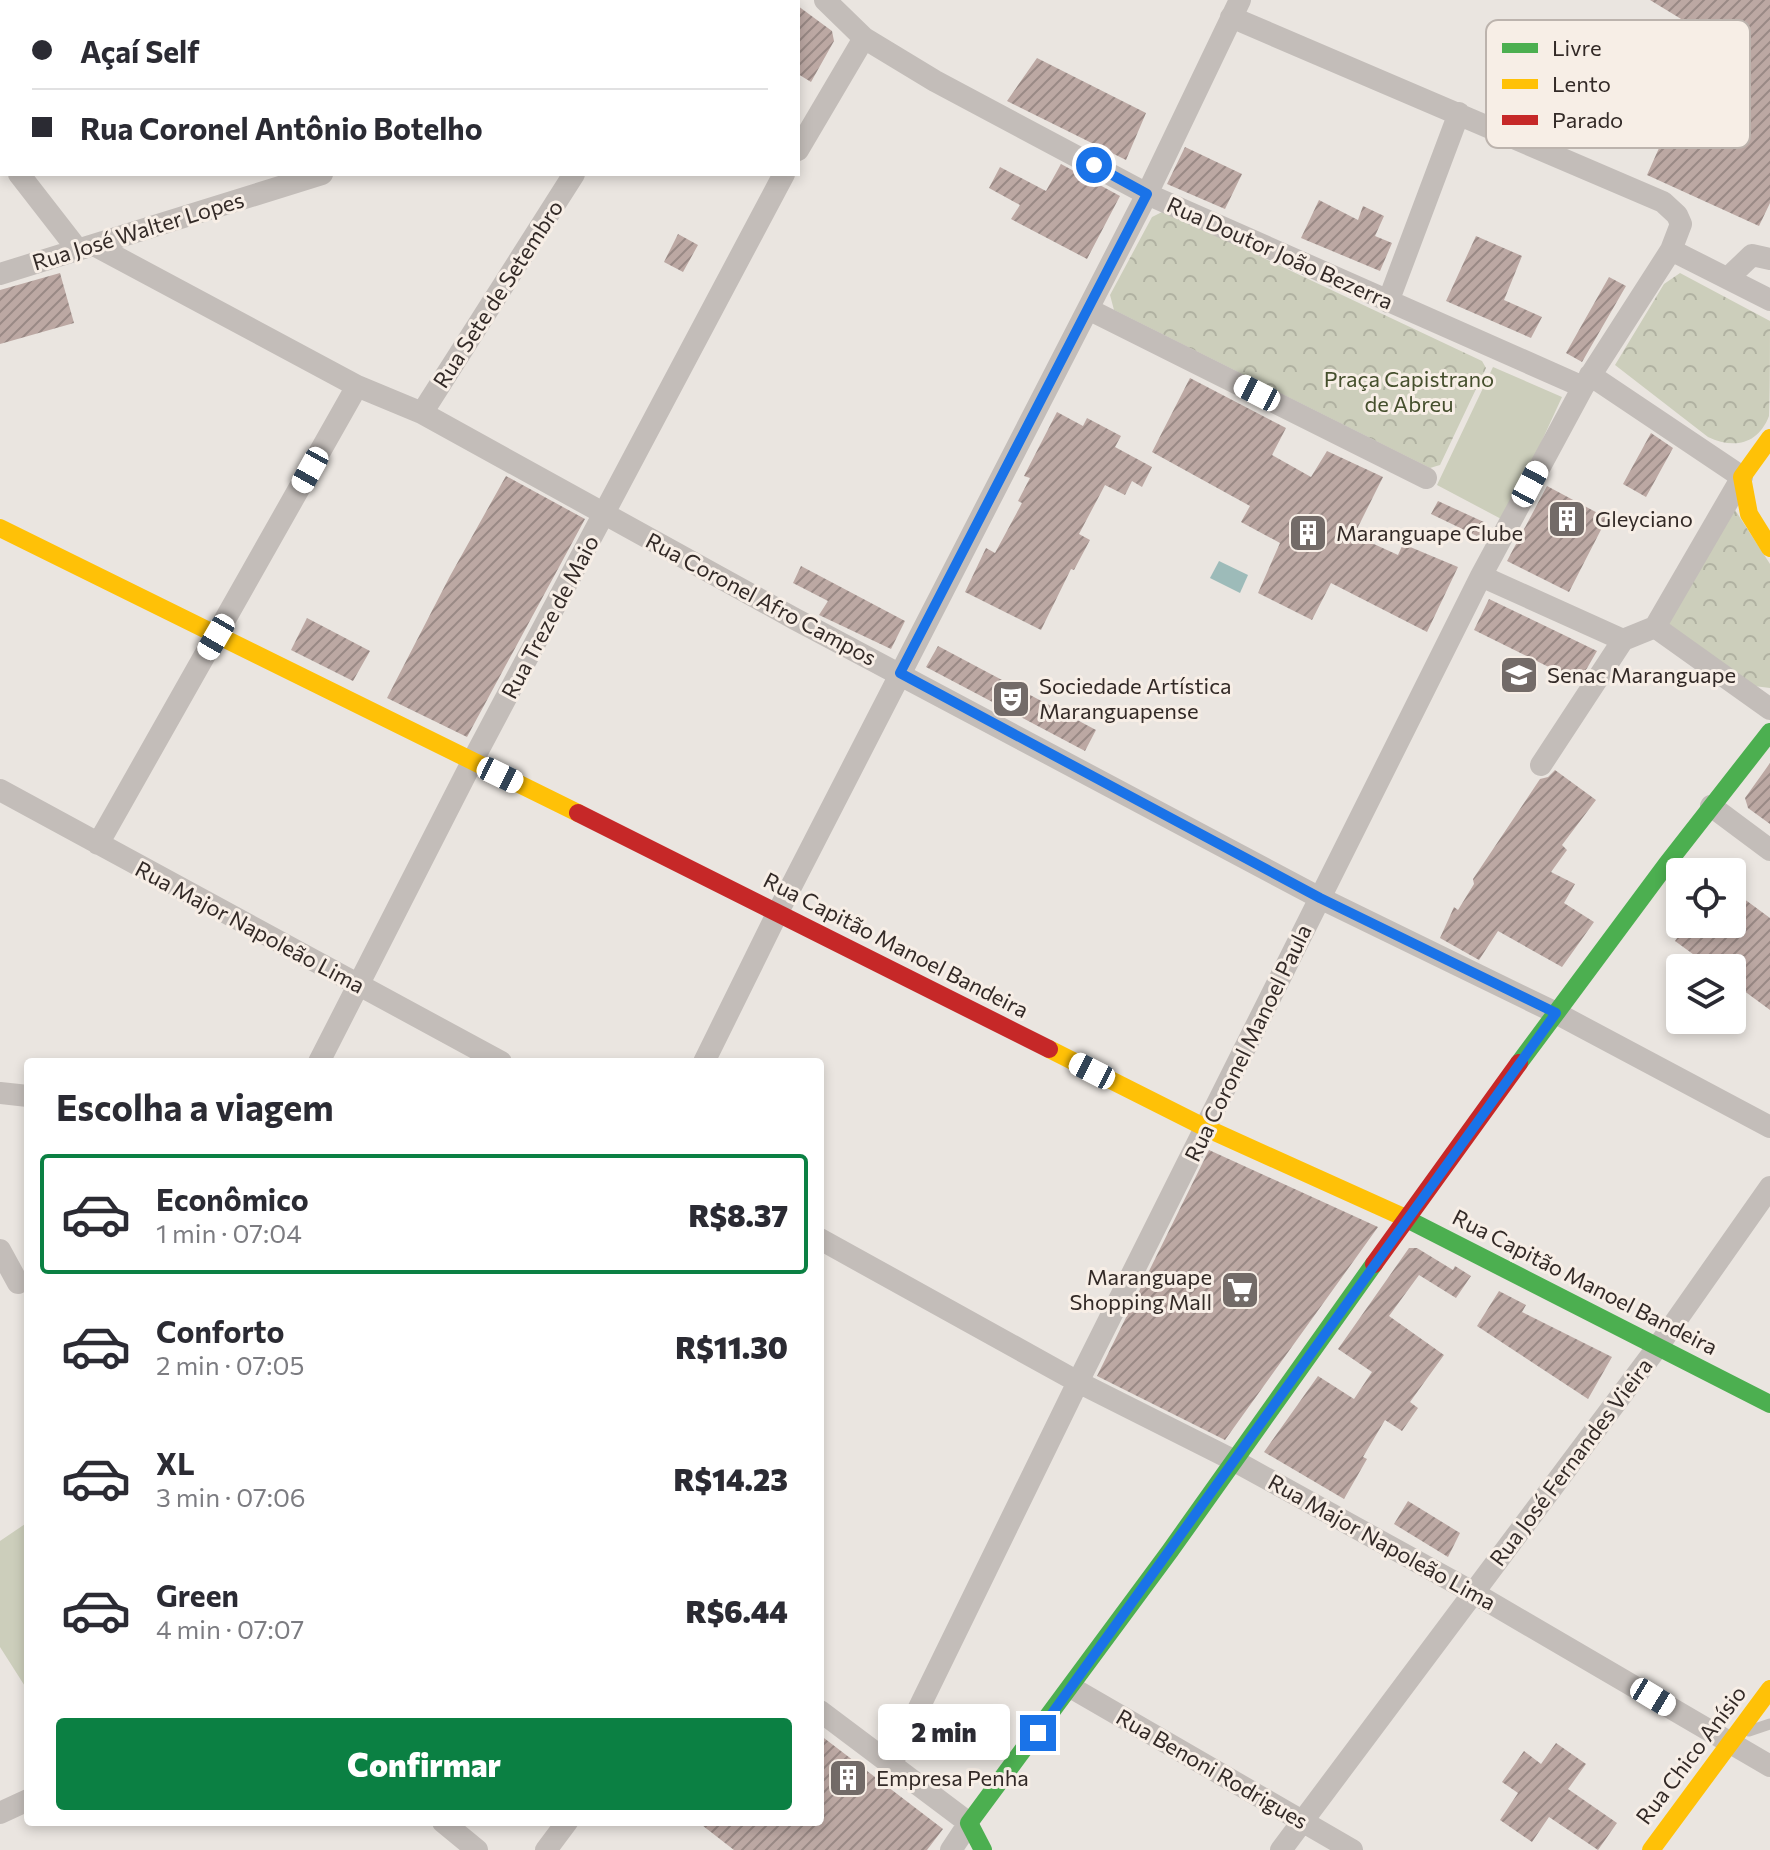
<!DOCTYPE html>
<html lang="pt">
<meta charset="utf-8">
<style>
:root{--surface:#fff;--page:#f2f2f3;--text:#2b2b33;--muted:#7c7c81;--line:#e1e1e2;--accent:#0b8043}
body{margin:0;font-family:Commissioner,sans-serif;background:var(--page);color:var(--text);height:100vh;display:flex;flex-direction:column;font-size:30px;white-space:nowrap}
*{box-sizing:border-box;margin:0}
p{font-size:26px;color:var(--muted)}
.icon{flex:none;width:44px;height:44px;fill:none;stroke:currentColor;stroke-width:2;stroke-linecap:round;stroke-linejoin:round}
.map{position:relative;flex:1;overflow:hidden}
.drawer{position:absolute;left:24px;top:1058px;width:800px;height:768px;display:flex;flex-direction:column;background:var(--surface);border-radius:8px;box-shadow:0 4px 12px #0003}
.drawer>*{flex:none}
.banner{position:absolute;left:0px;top:0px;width:800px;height:176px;box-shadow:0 4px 12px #0003;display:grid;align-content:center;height:176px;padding:0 32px;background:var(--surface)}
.tools{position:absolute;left:1666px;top:858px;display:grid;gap:16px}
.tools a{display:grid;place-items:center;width:80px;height:80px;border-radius:8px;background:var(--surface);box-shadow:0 4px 12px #0003;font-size:40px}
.end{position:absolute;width:36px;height:36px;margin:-18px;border:10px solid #1a73e8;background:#fff;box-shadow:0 0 0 4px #fff}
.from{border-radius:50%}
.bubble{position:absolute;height:56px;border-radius:8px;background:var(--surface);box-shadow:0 4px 12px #0003;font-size:26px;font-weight:800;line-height:56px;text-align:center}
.car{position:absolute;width:24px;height:48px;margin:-24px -12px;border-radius:10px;box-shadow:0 0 6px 2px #0007;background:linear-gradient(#fff 24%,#345 0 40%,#fff 0 76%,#345 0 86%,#fff 0)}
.banner b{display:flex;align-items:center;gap:28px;height:76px;font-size:30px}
.banner b+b{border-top:2px solid var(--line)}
.banner i{width:20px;height:20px;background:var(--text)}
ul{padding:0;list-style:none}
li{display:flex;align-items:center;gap:24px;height:120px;margin:0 16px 12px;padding:0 16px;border:4px solid transparent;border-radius:8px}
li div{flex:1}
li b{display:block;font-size:30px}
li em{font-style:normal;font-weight:800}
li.selected{border-color:var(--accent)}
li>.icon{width:72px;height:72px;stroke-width:1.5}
h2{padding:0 32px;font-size:36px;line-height:96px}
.button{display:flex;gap:16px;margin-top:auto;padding:16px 32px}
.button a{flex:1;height:92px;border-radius:8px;background:var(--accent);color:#fff;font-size:32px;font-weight:800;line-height:92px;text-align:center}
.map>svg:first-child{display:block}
.park{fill:url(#park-crowns)}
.pitch{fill:#cccebb}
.water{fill:#9dbbb9}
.building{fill:url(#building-hatch)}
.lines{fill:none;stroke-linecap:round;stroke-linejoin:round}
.lane{stroke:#c3bdb9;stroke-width:11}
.street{stroke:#c3bdb9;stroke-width:22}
.fast{stroke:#4caf50;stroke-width:18}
.slow{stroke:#ffc107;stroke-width:18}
.jam{stroke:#c62828;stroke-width:18}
.route{stroke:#1a73e8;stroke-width:10}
.labels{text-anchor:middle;stroke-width:6;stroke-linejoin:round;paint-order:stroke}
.street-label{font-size:22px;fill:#332a27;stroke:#f7eee6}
.park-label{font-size:22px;fill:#454f2d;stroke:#f7eee6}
.poi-label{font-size:22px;fill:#332a27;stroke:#f7eee6;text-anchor:start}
.key{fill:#f7eee6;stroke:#bcb3ad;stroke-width:2}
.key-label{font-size:22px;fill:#332a27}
</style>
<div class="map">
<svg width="1770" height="1850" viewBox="0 0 1770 1850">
<defs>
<pattern id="park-crowns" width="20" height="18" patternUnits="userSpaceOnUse" patternTransform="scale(2)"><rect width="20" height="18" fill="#cccebb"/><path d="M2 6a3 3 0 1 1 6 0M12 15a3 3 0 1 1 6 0" fill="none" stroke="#b0b1a1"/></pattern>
<pattern id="building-hatch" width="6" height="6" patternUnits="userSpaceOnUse" patternTransform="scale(2)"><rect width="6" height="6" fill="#bca8a3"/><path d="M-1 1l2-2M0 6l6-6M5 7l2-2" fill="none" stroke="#998985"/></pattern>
</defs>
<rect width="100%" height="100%" fill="#eae5e0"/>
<path class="park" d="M1164,211L1482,361L1486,368L1440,465L1430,468L1114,310L1110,295L1152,217Z
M1680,273L1770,321C1770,339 1770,403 1769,416C1758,445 1733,449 1708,437L1615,365L1664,284Z
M1728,499L1770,564V688L1754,686L1660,618Z"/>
<path class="pitch" d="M1493,367L1562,397L1505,521L1437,485Z
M28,1522V1691L0,1647V1541Z"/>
<path class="water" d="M1219,561L1248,575L1240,593L1210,578Z"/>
<path class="building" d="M1650,0H1770V203L1759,226L1647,175L1709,36Z
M798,6L832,31L834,41L811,82L798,74Z
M1037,58L1146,113L1126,160L1007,101Z
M1185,147L1242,174L1225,209L1167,184Z
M1061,164L1120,196L1087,259L1011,219L1020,205L989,188L1000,167L1046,191Z
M1319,200L1358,220L1363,206L1384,216L1375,236L1392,243L1380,271L1301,238Z
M678,234L698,245L683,272L664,262Z
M1476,236L1522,256L1504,300L1542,317L1531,338L1446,301Z
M60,273L74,323L0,344V290Z
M1609,277L1626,286L1582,362L1566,353Z
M1190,378L1286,428L1272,455L1311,477L1327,451L1383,477L1354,535L1398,555L1403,544L1458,567L1427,632L1331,583L1312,620L1258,593L1280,543L1241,522L1250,506L1152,452Z
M1057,412L1083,426L1087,418L1121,436L1115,447L1152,467L1142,487L1132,481L1125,495L1105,485L1079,534L1090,540L1074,570L1071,569L1041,630L965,592L986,548L995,553L1022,503L1018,501L1030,478L1024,476Z
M1651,433L1673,448L1646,497L1623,484Z
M506,476L585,519L467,737L387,698L450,576Z
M1547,486L1607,518L1569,592L1507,561Z
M1438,501L1486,523L1479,537L1431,514Z
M801,566L905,621L891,649L819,615L828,601L793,583Z
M1489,599L1597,651L1579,682L1474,630Z
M307,618L370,651L353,681L291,650Z
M938,646L1096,730L1085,751L926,667Z
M1770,763V824L1748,808L1745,798Z
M1555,770L1596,800L1562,845L1567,850L1551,872L1575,884L1564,903L1594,922L1562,967L1498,931L1479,960L1440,938L1454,907L1458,910L1474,884L1473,879L1540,779L1548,777Z
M1732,890L1770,918V1010L1732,982V968H1712L1675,941L1687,924H1732Z
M1209,1150L1378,1227L1225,1440L1097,1376Z
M1409,1248H1417L1453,1270L1455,1266L1471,1276L1456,1298L1419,1275L1389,1316L1444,1355L1410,1402L1418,1408L1402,1431L1385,1420L1363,1457L1367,1459L1344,1499L1264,1452L1318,1376L1354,1399L1372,1372L1338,1349Z
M1499,1291L1526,1305L1522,1312L1612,1357L1588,1399L1477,1326Z
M1408,1501L1460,1533L1448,1557L1394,1524Z
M820,1735L943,1829L927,1850H734L698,1822H820Z
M1556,1743L1586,1764L1568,1789L1617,1823L1598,1850L1549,1817L1532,1842L1500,1820L1518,1793L1502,1782L1524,1751L1541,1764Z"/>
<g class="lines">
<path class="lane" d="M1749,1731L1770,1724"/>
<path class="street" d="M391,0L395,2
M825,0L864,38L935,81L1147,194L1583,387
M1231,17L1663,202L1677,215L1681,224L1671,250L1770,300
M0,150L2,152
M798,150L864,38
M19,174L78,250
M94,245L357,386L422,413L795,619L1320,898L1556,1013L1770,1127
M0,274L322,174
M1728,278L1752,255L1770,259
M1388,302L1459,113
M1088,309L1426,478
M422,413L574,174
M1481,576L1623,640
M1655,627L1770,709
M1541,765L1623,640L1655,627L1742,477L1590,375
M0,790L501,1062
M1711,806L1770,850
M98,844L357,386
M319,1062L472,762L784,174
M704,1062L778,912L1147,194L1240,0
M0,1093L28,1096
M820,1239L1078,1382L1233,1460L1474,1593L1770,1766
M0,1250L18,1283
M1072,1688L1352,1850
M820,1711L969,1823L951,1850
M892,1763L1078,1382L1481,576L1583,387L1671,250
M0,1813L28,1800
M443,1822L477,1850
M546,1850L567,1822
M1281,1850L1659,1345L1770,1187"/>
<path class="fast" d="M1519,1063L1666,865L1770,732
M1401,1216L1770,1404
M983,1850L969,1823L1170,1551L1374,1264"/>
<path class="slow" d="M1770,438L1742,477L1749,514L1770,548
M0,528L578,813
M1049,1049L1206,1128L1401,1216
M1651,1850L1770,1689"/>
<path class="jam" d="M578,813L1049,1049
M1374,1264L1519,1063"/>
</g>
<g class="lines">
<path class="route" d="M1038,1733L1556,1013L1320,898L900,673L1147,194L1094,165"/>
</g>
<defs>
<g id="building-square" transform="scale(2)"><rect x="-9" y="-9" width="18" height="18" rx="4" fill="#736b68" stroke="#f7eee6"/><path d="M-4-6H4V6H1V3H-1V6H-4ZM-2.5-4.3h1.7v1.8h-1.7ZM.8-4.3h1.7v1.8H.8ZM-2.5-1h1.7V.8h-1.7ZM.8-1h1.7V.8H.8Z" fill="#fff"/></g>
<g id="university-square" transform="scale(2)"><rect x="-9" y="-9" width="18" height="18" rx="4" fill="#736b68" stroke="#f7eee6"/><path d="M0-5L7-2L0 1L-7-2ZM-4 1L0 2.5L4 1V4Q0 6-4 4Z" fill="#fff"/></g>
<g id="theatre-square" transform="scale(2)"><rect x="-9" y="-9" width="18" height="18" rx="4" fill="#736b68" stroke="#f7eee6"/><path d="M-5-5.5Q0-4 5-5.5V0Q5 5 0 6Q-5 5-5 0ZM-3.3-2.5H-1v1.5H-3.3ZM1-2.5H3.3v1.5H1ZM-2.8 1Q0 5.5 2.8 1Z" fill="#fff"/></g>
<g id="supermarket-square" transform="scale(2)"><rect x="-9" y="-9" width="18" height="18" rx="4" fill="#736b68" stroke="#f7eee6"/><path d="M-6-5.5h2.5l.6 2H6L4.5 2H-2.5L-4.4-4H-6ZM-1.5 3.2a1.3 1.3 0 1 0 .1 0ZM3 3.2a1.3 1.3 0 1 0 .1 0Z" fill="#fff"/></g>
</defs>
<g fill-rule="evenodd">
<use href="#building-square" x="1567" y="519"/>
<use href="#building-square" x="1308" y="533"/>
<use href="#university-square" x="1519" y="675"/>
<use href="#theatre-square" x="1011" y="699"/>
<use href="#supermarket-square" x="1240" y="1290"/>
<use href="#building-square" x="848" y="1778"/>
</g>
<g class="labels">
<g class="street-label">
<text transform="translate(138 231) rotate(-17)" y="8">Rua José Walter Lopes</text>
<text transform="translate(1280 253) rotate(24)" y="8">Rua Doutor João Bezerra</text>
<text transform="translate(498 294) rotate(-57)" y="8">Rua Sete de Setembro</text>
<text transform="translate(761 599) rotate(28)" y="8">Rua Coronel Afro Campos</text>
<text transform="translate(550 617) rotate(-62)" y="8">Rua Treze de Maio</text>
<text transform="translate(250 927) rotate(28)" y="8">Rua Major Napoleão Lima</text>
<text transform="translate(896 945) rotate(27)" y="8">Rua Capitão Manoel Bandeira</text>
<text transform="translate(1248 1043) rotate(-64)" y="8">Rua Coronel Manoel Paula</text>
<text transform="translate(1585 1282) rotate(27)" y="8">Rua Capitão Manoel Bandeira</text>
<text transform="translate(1571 1462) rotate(-53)" y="8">Rua José Fernandes Vieira</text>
<text transform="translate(1382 1542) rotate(29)" y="8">Rua Major Napoleão Lima</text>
<text transform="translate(1691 1755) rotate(-53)" y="8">Rua Chico Anísio</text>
<text transform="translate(1212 1769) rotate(30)" y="8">Rua Benoni Rodrigues</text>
</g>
<g class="park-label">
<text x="1409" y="387">Praça Capistrano<tspan x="1409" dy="25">de Abreu</tspan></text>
</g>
<g class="poi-label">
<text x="1595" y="527">Gleyciano</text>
<text x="1336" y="541">Maranguape Clube</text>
<text x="1547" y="683">Senac Maranguape</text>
<text x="1039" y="694">Sociedade Artística<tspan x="1039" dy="25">Maranguapense</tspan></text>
<text x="1212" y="1285" text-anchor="end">Maranguape<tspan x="1212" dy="25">Shopping Mall</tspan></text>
<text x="876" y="1786">Empresa Penha</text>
</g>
</g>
<rect x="1486" y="20" width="264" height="128" rx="12" class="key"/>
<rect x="1502" y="43" width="36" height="10" fill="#4caf50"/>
<rect x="1502" y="79" width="36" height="10" fill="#ffc107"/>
<rect x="1502" y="115" width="36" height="10" fill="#c62828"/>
<g class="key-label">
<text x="1552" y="56">Livre</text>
<text x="1552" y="92">Lento</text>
<text x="1552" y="128">Parado</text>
</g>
</svg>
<div class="tools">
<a><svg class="icon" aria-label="locate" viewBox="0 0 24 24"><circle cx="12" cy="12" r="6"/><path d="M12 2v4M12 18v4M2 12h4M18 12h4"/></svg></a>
<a><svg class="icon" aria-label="layers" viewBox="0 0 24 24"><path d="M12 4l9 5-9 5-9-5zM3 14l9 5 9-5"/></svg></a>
</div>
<i class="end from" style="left:1094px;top:165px"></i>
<i class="end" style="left:1038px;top:1733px"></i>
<div class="bubble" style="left:878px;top:1704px;width:132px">2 min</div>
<i class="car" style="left:1257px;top:393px;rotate:297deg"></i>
<i class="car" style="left:310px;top:470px;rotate:209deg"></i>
<i class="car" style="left:1530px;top:484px;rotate:28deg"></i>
<i class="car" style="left:216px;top:637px;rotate:210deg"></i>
<i class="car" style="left:500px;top:775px;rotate:116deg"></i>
<i class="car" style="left:1092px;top:1071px;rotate:297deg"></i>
<i class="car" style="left:1653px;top:1697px;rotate:121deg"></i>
<div class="banner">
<b><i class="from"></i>Açaí Self</b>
<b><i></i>Rua Coronel Antônio Botelho</b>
</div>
<section class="drawer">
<h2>Escolha a viagem</h2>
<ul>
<li class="selected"><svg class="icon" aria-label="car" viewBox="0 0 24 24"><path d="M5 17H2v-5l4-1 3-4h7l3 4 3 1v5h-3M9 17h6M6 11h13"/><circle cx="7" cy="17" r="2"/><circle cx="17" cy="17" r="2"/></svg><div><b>Econômico</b><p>1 min · 07:04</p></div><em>R$8.37</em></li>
<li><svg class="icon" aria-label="car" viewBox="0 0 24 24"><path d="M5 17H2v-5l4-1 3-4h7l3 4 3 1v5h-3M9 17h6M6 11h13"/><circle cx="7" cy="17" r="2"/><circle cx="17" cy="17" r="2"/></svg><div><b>Conforto</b><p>2 min · 07:05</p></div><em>R$11.30</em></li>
<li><svg class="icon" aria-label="car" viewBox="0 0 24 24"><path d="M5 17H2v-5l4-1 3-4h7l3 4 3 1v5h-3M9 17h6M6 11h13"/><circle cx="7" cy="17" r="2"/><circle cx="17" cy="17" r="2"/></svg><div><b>XL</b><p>3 min · 07:06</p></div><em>R$14.23</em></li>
<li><svg class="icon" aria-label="car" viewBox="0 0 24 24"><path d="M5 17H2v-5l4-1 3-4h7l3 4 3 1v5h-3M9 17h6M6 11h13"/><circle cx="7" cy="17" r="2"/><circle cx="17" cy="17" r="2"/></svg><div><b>Green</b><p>4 min · 07:07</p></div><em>R$6.44</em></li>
</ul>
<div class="button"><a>Confirmar</a></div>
</section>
</div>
